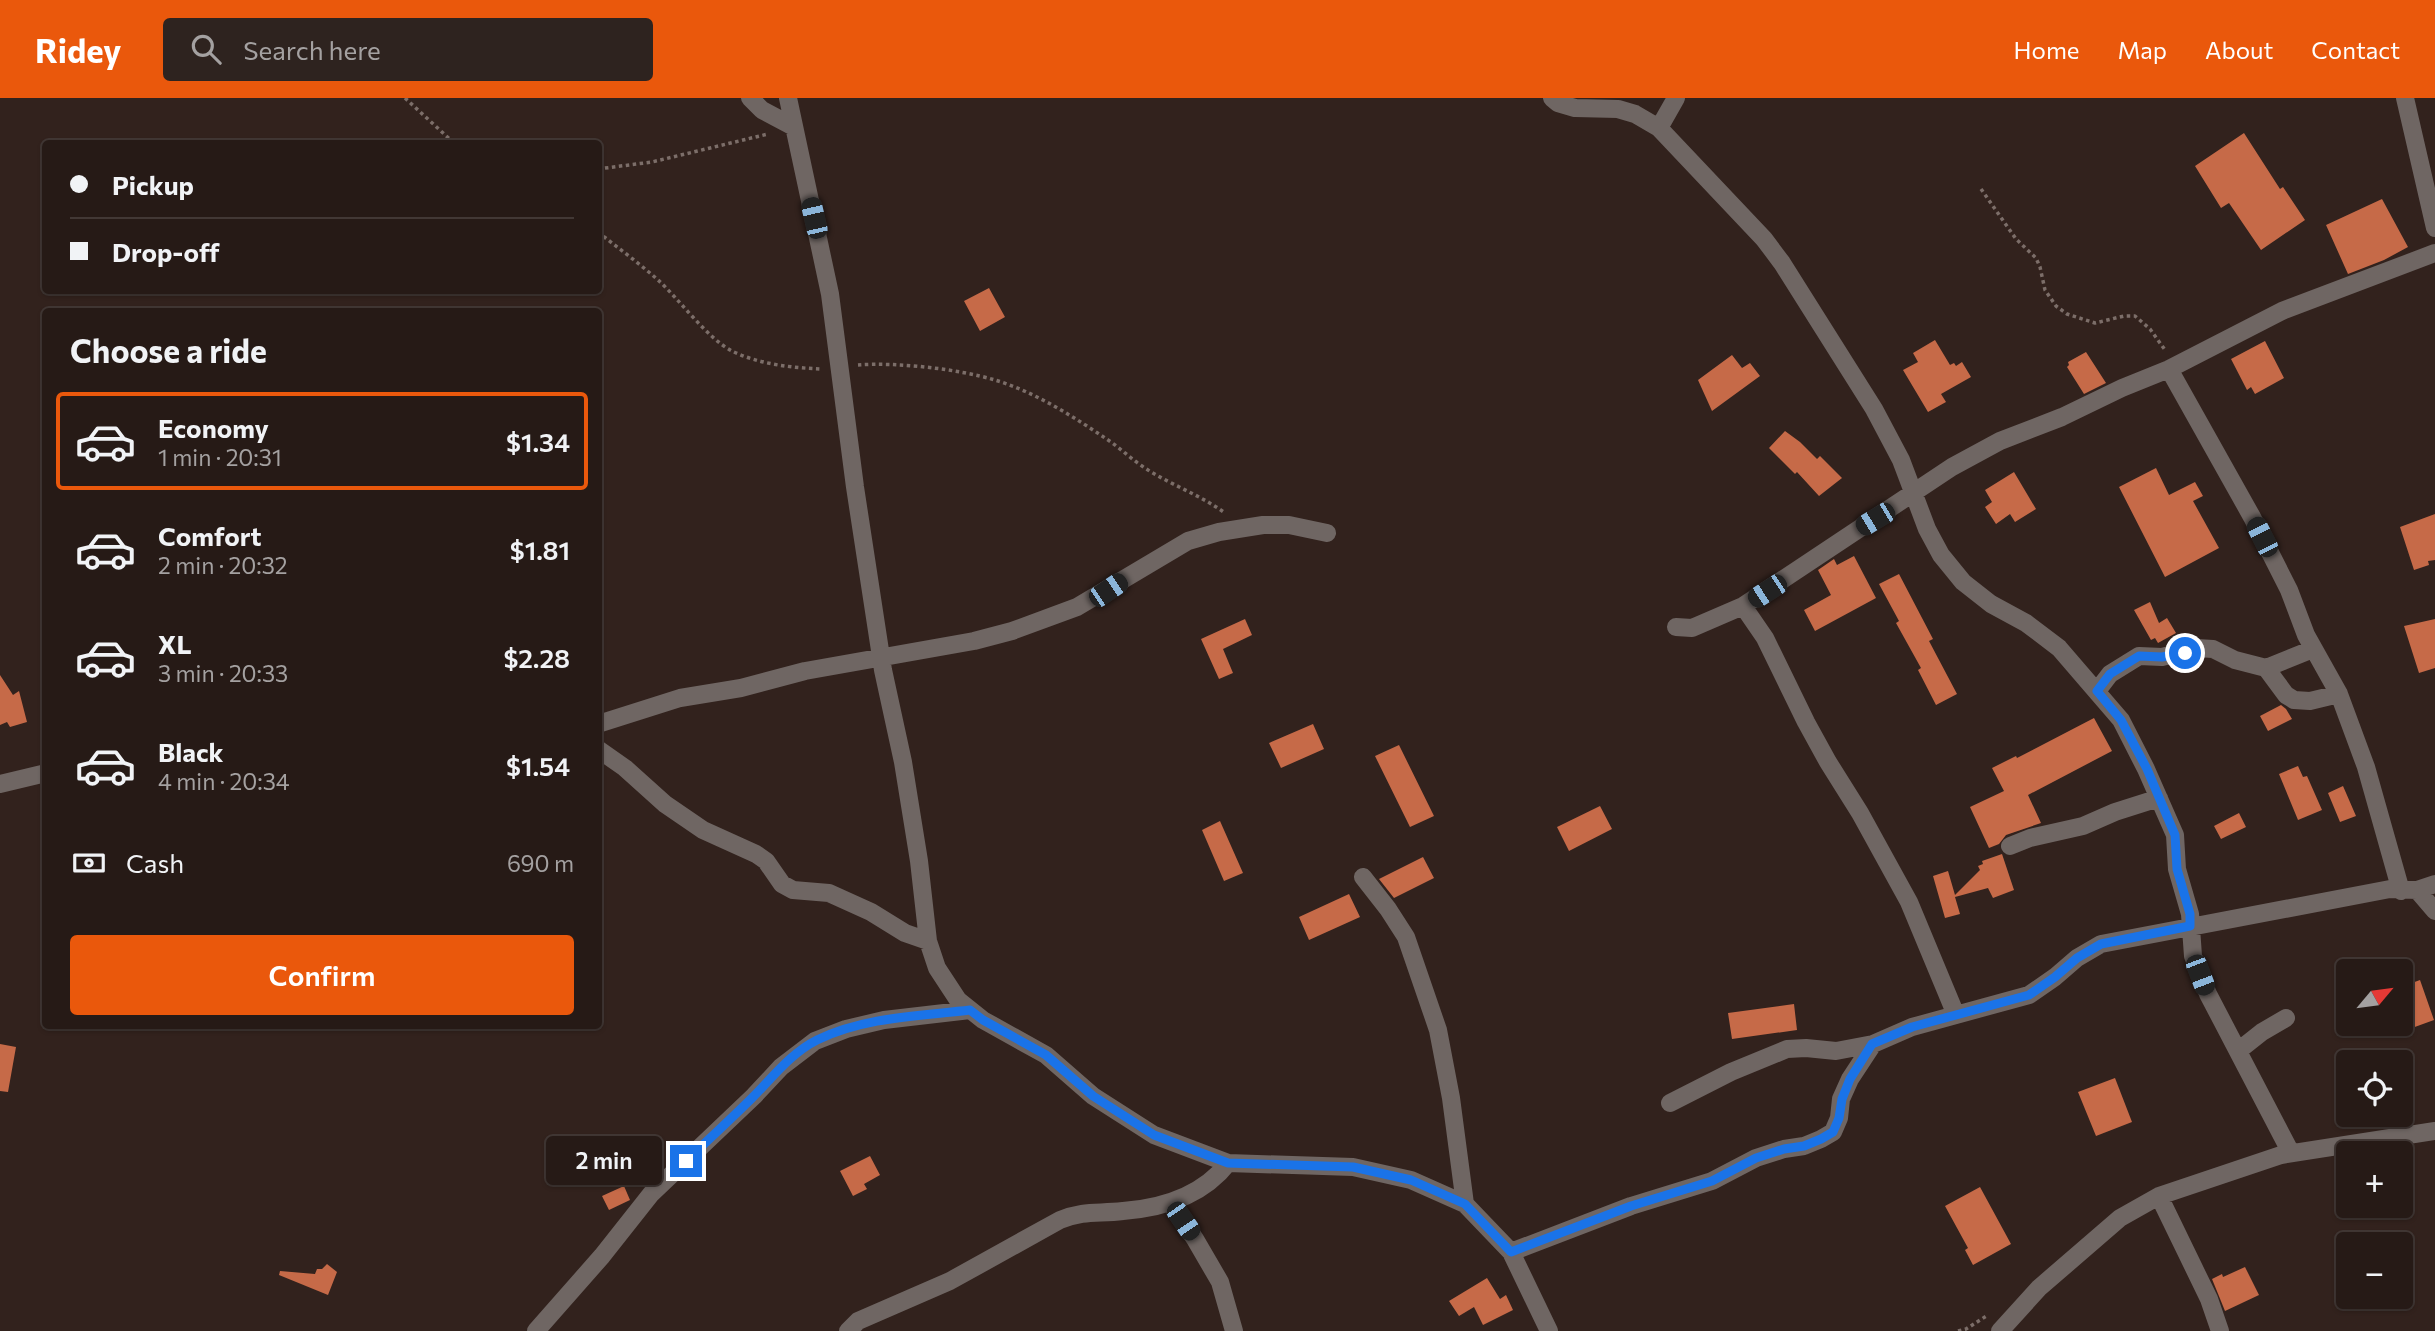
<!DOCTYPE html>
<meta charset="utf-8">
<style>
:root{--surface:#261a16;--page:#2e231f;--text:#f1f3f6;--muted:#a4a1a1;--line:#423835;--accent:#ea580c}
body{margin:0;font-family:Commissioner,sans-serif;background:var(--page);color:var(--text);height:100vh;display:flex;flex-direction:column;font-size:26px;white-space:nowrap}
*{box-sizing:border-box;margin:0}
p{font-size:23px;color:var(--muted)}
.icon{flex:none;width:38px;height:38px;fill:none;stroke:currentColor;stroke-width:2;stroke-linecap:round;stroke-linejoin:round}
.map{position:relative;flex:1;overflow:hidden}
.details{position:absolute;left:42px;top:210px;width:560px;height:721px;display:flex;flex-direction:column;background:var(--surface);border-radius:7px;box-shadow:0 2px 5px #0004,0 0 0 2px var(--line)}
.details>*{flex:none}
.top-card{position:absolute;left:42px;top:42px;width:560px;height:154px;border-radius:7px;box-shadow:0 2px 5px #0004,0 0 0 2px var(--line);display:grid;align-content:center;height:154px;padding:0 28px;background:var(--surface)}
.needle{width:46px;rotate:61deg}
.tools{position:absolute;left:2336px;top:861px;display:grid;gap:14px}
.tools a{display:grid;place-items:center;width:77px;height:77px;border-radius:7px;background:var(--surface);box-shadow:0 2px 5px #0004,0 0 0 2px var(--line);font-size:35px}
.end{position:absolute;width:32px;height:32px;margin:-16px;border:9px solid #1a73e8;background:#fff;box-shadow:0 0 0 4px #fff}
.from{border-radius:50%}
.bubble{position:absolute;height:49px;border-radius:7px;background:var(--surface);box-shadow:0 2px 5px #0004,0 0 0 2px var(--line);font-size:23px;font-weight:600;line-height:49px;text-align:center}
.car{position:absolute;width:21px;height:42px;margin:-21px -10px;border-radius:9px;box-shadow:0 0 5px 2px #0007;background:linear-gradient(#222 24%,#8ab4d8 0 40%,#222 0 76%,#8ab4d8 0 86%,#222 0)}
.top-card b{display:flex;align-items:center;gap:24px;height:66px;font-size:26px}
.top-card b+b{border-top:2px solid var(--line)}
.top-card i{width:18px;height:18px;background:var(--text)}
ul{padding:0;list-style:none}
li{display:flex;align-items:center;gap:21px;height:98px;margin:0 14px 10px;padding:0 14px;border:4px solid transparent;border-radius:7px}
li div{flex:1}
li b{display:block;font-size:26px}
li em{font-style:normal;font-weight:600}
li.on{border-color:var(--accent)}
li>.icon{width:63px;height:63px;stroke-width:1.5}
h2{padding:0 28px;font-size:32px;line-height:84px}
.pay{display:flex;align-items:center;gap:18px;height:77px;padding:0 28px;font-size:26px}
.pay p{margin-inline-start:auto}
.button{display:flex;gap:14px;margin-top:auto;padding:14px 28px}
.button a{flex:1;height:80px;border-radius:7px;background:var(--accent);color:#fff;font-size:28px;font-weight:600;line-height:80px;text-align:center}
header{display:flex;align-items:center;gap:42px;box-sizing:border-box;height:98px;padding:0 35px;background:var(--accent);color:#fff}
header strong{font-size:33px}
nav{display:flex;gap:38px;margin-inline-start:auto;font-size:24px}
.search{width:490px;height:63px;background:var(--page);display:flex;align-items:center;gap:18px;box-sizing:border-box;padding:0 24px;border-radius:7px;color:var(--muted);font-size:26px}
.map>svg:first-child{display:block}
.building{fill:#c66a48}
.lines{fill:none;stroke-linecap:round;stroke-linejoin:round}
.path{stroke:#7c6e69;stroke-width:3.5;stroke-dasharray:3.5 3.5;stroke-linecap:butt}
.minor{stroke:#6f6663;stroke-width:18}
.route{stroke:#1a73e8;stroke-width:9}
</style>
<header>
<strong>Ridey</strong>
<div class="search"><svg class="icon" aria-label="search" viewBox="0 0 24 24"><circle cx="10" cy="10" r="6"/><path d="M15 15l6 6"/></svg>Search here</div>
<nav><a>Home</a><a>Map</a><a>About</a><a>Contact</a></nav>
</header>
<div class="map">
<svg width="2435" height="1233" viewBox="0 0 2435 1233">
<rect width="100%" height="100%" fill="#32221d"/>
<path class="building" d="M2244,35L2280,91L2283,89L2305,122L2261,152L2229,105L2221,110L2195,68Z
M2382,101L2408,149L2384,162L2348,176L2326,127Z
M989,190L1005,219L980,233L964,203Z
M1935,242L1950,267L1954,265L1956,268L1962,264L1971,279L1941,296L1946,304L1928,314L1903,272L1918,264L1913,255Z
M2265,243L2284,280L2255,296L2251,289L2247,292L2231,261Z
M2086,254L2106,285L2084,296L2067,269L2069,267L2068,264Z
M1732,257L1742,270L1750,265L1760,278L1712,313L1698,282Z
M1785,333L1800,344L1817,361L1820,358L1842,380L1819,398L1797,374L1795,376L1769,350Z
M2156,370L2169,397L2195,384L2203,398L2193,403L2219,450L2165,479L2119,389Z
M2014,374L2036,411L2015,424L2010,416L1996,426L1985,409L1992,404L1985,392Z
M2435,416V462L2428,463L2429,467L2414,472L2400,429Z
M1854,458L1876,500L1815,533L1804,512L1831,497L1818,472L1834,461L1837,467Z
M1899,476L1933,541L1929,543L1957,596L1936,607L1918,572L1921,570L1896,525L1899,523L1879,486Z
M2150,504L2159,525L2167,520L2176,535L2158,545L2155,540L2151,542L2134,512Z
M1245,521L1252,537L1223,551L1233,575L1219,581L1201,541Z
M2435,521V570L2419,575L2404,528Z
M0,577L13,597L19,593L27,624L10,629L7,624L0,627Z
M2281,607L2286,611L2292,621L2268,633L2260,618Z
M2094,620L2112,653L2028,697L2041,725L2006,737L1999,746L1989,750L1970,709L2004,693L1992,670L2016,658L2017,660Z
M1313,626L1324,651L1281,670L1269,645Z
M1399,647L1434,718L1410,729L1375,658Z
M2298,668L2303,679L2307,678L2322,712L2298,722L2279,676Z
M2343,688L2356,718L2340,724L2328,695Z
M1600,708L1612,731L1569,753L1557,729Z
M2239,715L2246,729L2221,741L2214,728Z
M1220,723L1243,775L1224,783L1202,732Z
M2002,756L2014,792L1993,800L1988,790L1955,799L1960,816L1945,820L1933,778L1948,773L1955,797L1980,772L1978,768L1983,766L1982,763Z
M1423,759L1434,780L1394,800L1379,781Z
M1349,796L1360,819L1309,842L1299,819Z
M2420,882L2434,922L2401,934V889Z
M1794,906L1797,932L1732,941L1728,915Z
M0,946L16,949L8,994L0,993Z
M2115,980L2132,1024L2096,1038L2078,994Z
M870,1058L880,1077L864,1086L867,1091L853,1098L840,1073Z
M624,1088L630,1102L609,1112L602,1098Z
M1980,1089L2011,1146L1973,1167L1965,1152L1968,1150L1945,1108Z
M327,1166L337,1174L328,1197L279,1177L280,1173L315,1176L317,1171H322Z
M2245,1169L2259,1197L2225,1213L2212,1181L2222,1176L2223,1179Z
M1487,1180L1500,1201L1506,1197L1513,1212L1483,1227L1474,1209L1459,1218L1449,1203Z"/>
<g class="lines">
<path class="path" d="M405,0L455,46
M598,71L652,64L768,36
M1981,91L2016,141L2036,160L2040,169L2045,192L2056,208L2067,216L2095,225L2124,218H2135L2150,231L2165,252
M598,134C618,150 639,165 658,182C679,201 708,241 732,253C758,266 792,270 822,271
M858,267C897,264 958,271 995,282C1035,294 1074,319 1108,342C1120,350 1130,360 1142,368C1168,386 1199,396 1225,415
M1958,1233L1966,1231L1988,1217"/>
<path class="minor" d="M750,0L762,12L794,29
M788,0L830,196L855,389L883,572L903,664L919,763L928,843L937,870L958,902L983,922L1046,957L1093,998L1154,1037L1228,1065L1353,1069L1411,1082L1465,1106L1511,1154L1549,1233
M1552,0L1558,5L1575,10L1618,11L1635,16L1659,30L1764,141L1782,165L1874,311L1901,362L1927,431L1941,457L1963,484L1991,506L2026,525L2059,550L2121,622L2146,671L2175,737L2177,771L2190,816L2193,858L2208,896L2291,1055
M2405,0L2435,130
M1659,30L1676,0
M2169,271L2252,419L2289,492L2306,537L2339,596L2366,669L2401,793
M1743,508L1765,540L1806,624L1828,664L1860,715L1909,804L1956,917
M1676,529L1692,530L1743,508L1952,369L2000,343L2062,319L2122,290L2169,271L2282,213L2435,155
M2266,570L2313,551
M2097,593L2110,576L2139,558L2162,559L2197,550L2213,551L2235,562L2266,570L2286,597L2294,602L2310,603L2339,596
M598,626L680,600L741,590L805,573L974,543L1012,533L1077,509L1188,443L1219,434L1263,427H1289L1327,435
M598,651L625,670L665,706L703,732L756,756L766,763L782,786L793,792L829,795L871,814L905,835L928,843
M0,686L46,675
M2010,748L2030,740L2083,728L2115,714L2159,700
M1363,779L1388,811L1406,839L1438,932L1451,1000L1465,1106
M2417,792L2435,786
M2238,953L2262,934L2286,920
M1670,1005L1731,974L1787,951L1806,950L1836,953L1873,946L1912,929L2029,897L2055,879L2077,860L2101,846L2390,791L2417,792L2435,813
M2159,1098L2209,1201L2220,1233
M1170,1104L1195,1141L1220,1184L1234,1233
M1511,1154L1631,1108L1712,1083L1756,1060L1784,1051L1804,1048L1821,1041L1833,1034L1839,1020L1841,1001L1850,981L1873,946
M536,1233L602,1158L651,1096L754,998L781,969L815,943L846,931L884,922L970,912
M848,1233L858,1223L950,1183L1060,1122C1085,1112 1097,1116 1123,1113C1163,1110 1203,1097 1228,1065
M2000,1233L2039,1190L2120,1120L2159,1098L2281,1057L2435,1033"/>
</g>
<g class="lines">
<path class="route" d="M686,1063C708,1042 731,1021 753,999C772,980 791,955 817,942C864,919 920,918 970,912L983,922L1046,957L1093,998L1154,1037L1228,1065L1353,1069L1411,1082L1465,1106L1511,1154L1631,1108L1712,1083L1756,1060L1784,1051L1804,1048L1821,1041L1833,1034L1839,1020L1842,1001L1850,981L1872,946L1912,929L2029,897L2055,879L2077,860L2101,846L2190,828V816L2177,771L2175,737L2147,671L2121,622L2097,593L2110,576L2139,558L2162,559L2185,555"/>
</g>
</svg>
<div class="tools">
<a><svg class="needle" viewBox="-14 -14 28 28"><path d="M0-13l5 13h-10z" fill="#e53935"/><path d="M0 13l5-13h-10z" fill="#a4a1a1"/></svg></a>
<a><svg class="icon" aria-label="locate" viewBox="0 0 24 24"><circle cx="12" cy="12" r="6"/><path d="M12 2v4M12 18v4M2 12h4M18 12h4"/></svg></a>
<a>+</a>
<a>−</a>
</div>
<i class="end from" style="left:2185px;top:555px"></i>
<i class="end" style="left:686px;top:1063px"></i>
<div class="bubble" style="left:546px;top:1038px;width:116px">2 min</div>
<i class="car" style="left:814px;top:120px;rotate:347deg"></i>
<i class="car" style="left:1875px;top:421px;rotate:239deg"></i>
<i class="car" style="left:2262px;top:439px;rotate:333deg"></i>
<i class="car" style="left:1108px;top:492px;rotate:56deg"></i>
<i class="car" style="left:1767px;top:493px;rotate:237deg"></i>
<i class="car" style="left:2200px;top:877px;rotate:159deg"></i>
<i class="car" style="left:1183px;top:1123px;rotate:146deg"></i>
<div class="top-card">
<b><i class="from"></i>Pickup</b>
<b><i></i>Drop-off</b>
</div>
<section class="details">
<h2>Choose a ride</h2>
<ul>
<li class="on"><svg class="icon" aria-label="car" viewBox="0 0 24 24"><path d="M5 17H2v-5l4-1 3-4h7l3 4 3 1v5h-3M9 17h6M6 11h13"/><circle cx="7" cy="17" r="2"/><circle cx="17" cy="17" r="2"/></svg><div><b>Economy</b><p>1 min · 20:31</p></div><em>$1.34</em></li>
<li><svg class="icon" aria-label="car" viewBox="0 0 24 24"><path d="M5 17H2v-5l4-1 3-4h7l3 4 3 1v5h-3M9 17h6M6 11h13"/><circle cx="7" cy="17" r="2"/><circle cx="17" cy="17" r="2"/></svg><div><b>Comfort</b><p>2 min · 20:32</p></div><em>$1.81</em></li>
<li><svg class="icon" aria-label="car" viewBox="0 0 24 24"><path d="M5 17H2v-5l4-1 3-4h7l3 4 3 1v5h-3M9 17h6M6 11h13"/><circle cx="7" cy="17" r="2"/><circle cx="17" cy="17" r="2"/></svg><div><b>XL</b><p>3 min · 20:33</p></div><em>$2.28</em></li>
<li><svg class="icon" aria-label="car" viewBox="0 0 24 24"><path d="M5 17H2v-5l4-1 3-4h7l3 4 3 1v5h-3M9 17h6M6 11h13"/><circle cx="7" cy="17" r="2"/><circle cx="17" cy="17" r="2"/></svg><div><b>Black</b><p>4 min · 20:34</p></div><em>$1.54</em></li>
</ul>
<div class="pay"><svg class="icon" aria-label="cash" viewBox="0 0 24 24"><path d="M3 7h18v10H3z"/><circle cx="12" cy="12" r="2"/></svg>Cash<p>690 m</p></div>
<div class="button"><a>Confirm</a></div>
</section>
</div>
